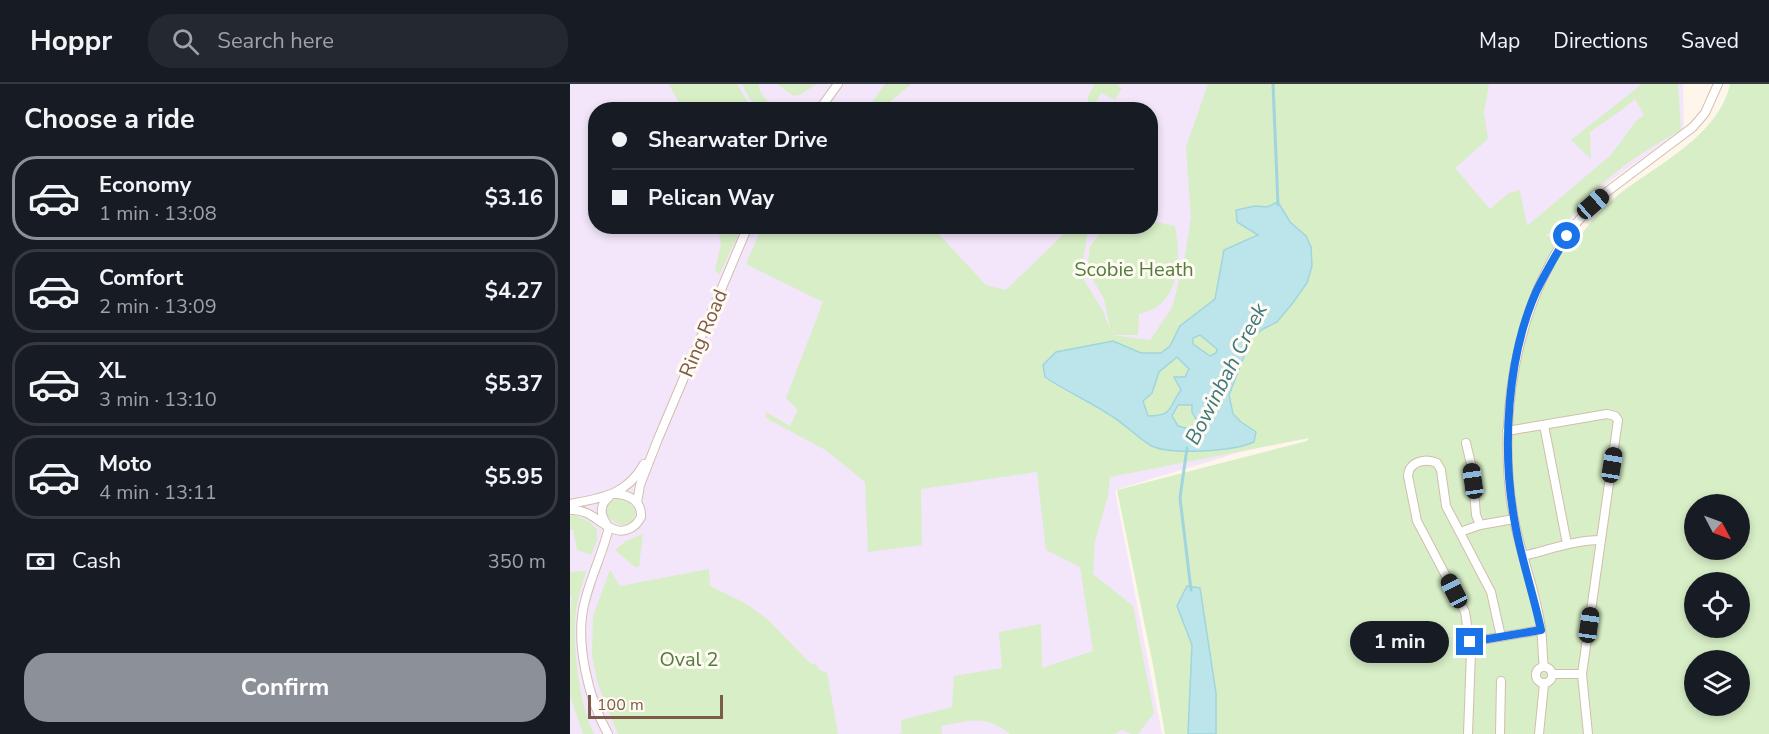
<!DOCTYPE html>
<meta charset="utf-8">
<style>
:root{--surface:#171b24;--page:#242831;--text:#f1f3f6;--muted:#9ea1a6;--line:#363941;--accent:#8c9099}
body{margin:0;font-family:"Nunito Sans",sans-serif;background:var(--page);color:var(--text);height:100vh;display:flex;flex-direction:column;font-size:22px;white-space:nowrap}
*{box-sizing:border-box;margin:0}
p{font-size:20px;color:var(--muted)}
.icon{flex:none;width:33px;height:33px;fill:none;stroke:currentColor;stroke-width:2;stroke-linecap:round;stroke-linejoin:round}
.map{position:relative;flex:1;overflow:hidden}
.sheet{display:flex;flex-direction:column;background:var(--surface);width:570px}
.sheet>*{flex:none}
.top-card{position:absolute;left:18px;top:18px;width:570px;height:132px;border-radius:24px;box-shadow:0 3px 9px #0003;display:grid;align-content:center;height:132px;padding:0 24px;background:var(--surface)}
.needle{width:39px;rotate:131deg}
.fabs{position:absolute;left:1114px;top:410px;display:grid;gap:12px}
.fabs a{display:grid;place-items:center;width:66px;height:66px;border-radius:50%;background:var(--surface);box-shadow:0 3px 9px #0003;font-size:30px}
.scale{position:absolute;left:18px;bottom:15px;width:135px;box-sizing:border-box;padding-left:6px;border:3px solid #7d5b4a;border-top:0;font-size:16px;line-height:21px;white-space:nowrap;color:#7d5b4a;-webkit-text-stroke:4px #fffaf2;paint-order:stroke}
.end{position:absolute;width:27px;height:27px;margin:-14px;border:8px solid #1a73e8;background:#fff;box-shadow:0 0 0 3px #fff}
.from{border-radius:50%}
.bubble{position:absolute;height:42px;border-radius:21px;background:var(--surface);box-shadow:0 3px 9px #0003;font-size:20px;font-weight:700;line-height:42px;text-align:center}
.car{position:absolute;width:18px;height:36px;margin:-18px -9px;border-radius:8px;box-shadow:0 0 4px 2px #0007;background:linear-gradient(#222 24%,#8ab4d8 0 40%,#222 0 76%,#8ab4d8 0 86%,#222 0)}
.top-card b{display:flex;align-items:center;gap:21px;height:57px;font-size:22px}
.top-card b+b{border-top:2px solid var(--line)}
.top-card i{width:15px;height:15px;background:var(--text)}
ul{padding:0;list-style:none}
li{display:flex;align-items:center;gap:18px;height:84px;margin:0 12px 9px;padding:0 12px;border:3px solid var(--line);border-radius:24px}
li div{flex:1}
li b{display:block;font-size:22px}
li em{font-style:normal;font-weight:700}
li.selected{border-color:var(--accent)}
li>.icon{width:54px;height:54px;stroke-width:1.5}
h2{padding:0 24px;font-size:27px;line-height:72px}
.pay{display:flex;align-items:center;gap:15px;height:66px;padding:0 24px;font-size:22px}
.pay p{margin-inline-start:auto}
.action{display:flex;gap:12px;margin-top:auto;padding:12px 24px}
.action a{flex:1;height:69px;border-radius:24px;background:var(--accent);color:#fff;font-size:24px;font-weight:700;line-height:69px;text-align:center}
header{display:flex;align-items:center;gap:36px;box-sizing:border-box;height:84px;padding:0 30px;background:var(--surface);border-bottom:2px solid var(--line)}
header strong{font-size:28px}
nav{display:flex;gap:33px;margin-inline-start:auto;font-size:21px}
.search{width:420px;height:54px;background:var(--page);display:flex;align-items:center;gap:15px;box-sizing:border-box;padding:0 21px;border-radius:24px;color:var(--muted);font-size:22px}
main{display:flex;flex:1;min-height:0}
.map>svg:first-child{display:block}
.education{fill:#f3e6fb;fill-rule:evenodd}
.green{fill:#d7eec6;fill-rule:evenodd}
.water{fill:#bce5eb;stroke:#a1d5de;stroke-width:1.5;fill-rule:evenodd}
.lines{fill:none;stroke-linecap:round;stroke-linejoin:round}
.stream{stroke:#a1d5de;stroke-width:3}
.minor-casing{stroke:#d3bdae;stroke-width:10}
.minor{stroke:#fff;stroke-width:8}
.route{stroke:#1a73e8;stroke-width:8}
.labels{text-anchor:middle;stroke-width:6;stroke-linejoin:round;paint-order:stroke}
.park-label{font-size:20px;fill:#517d3d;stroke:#fffaf2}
.street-label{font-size:20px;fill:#7d5b4a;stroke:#fffaf2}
.water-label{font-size:21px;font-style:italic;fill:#3b7882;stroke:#fffaf2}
</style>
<header>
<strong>Hoppr</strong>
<div class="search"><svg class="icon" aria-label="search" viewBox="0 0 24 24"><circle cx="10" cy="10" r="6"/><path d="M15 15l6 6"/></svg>Search here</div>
<nav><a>Map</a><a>Directions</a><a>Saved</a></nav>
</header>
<main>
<section class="sheet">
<h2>Choose a ride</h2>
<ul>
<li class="selected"><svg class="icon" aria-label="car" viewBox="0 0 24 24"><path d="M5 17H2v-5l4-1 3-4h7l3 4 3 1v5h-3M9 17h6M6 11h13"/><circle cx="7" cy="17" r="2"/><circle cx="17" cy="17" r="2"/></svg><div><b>Economy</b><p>1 min · 13:08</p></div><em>$3.16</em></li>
<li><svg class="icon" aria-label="car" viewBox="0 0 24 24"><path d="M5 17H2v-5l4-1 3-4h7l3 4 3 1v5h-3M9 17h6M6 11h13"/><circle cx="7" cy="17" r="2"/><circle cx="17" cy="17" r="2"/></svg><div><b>Comfort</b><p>2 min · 13:09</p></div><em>$4.27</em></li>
<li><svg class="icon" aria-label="car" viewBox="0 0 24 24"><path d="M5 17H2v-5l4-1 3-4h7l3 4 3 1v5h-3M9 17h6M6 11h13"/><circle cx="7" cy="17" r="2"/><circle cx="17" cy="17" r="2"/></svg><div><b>XL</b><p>3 min · 13:10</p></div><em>$5.37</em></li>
<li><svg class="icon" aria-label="car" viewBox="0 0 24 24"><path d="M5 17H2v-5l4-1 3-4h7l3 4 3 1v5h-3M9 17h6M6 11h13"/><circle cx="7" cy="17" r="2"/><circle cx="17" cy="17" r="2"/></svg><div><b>Moto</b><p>4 min · 13:11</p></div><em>$5.95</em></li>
</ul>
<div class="pay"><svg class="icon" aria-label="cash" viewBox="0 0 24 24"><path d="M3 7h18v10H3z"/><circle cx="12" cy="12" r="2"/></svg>Cash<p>350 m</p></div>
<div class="action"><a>Confirm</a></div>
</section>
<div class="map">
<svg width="1199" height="650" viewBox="0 0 1199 650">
<rect width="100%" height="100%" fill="#fef6ea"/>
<path class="education" d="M0,0H1113L1114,44L1028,106L1007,129L987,155L960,145L737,348L545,406L592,650H0ZM26,26H580V142H26Z"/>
<path class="green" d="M99,0H167L182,25H98L109,19Z
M172,0H188L191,9L204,25H191L179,14Z
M207,0H246L232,10L224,12Z
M315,0H341L312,25H297Z
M524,0H549L548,2L552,4L545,16L531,9L526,18L542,25H532L518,18V13Z
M638,0H919L914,29L918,55L885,84L947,157L920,125L939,109L950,106L957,142L1041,71L1065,38L1074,31L1065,15L1053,25L1020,48L1021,75L1001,56L1072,0H1108L1111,46C1084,61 1058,77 1034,98C1015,115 1000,140 976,151L1004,161C1016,143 1030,126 1047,112C1086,81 1149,52 1160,0H1199V650H595L583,581L547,406L737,357L739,354L540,393L538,412L525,457L523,490L563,522L584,629L568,650H562L552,646L545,650H440C414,630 401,637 371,642L372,650H327L332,649L331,636L382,623L384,592L432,584L429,548L471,540L472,584L523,567L510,483L476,466L467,388L351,405L352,461L298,468L295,398L257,367L196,334V328L220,342L228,326L216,314L253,218L176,180L192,143H362L416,201L436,206L500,144L518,146L511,191L533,227L541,248L534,215L523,196L518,179L520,162L532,147L546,143L580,142L581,138H586L605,142C610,168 611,206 587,223C582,226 575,228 569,230L568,251H541L580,256L602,224L614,177L621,134L616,63ZM708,118L720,138L736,152L707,238L693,245L681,254L659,311L663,329L671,338L686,348L674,362L609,368L581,362L543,333L491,304L486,268L543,257L571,269H591L600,262L610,242L645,215L654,166L689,151L685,122L697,123ZM1125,420H1170V465H1125ZM1125,498H1170V543H1125ZM1125,576H1170V621H1125Z
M164,143H172L149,191L145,186L151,161L149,152Z
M630,251L647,265L646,269L641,272L623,260V254Z
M607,272L619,285L615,293L606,298L611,305C598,323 604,332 578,332L573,317L582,309L589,288Z
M608,321H622V328L627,337L623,346L608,342L602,332Z
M47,415L59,418L66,428L63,437L58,441C41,444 25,421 47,415Z
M4,431L18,437L27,445V456L21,471L7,466L3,445L0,446V432Z
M73,450L69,483H65L45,466L56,457Z
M139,485L140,502L175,519L197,535L241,580H245L251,587L257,588L268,650H48L43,639L27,597L22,571L23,532L40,486L50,502Z
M16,487C13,500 7,514 6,528C2,562 9,619 24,650H13L0,612V531L2,514L0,510V488Z"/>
<path class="water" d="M708,118L720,138L736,152L741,163L742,182L737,199L722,220L707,238L693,245L681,254L659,311L663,330L671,338L686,348L684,358C664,367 599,372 580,361C567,353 556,341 543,333C521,318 497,308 475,293L473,281L486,268L543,257L571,269H591L600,262L610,242L645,215L654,166L688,151L667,138L666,126L685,122L697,123ZM630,251L647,265L646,269L640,272L623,260V254ZM607,273L619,285L615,293H604L611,306C598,323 604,332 578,332L573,317L582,309L589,288ZM608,321H622V328L627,337L623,346L608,342L602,332Z
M617,502L630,504L646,609V650H618L622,561L607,522Z"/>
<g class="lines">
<path class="stream" d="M703,0L708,121
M617,364L610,414L621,506"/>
<g class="minor-casing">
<path id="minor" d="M249,26L268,0
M974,341L997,460
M937,347L1037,330L1045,332L1048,336L1012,590L1018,650
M896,359L902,384L906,431L910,441
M67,419L70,401L88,355L178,142
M0,420C32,414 57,411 74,380
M0,426C20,425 27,438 43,445C55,450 66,443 71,433C72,417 59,410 44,410
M36,439C30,430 30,420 39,413
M890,448L910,441L944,435
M953,472C979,466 1004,456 1031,456
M900,558L971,546
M966 591a8 8 0 1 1 16 0a8 8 0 1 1-16 0Z
M974,583C972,571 973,558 971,546C967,509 951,473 944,435C924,328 949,185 1034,110L1123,43L1135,29L1148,0
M982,590H1012
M38,650C19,616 5,560 14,521C20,494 33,469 39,443
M898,650L901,567L895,528L847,437L838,392C839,377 856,374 867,379L871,386L876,422L921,508L931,553
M930,650L931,597
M969,650L974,600"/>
</g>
<use href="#minor" class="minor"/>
</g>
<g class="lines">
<path class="route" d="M900,558L971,546C963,508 950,472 944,434C932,364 937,274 966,208C975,189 986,171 997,152"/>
</g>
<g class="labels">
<g class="park-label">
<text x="564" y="192">Scobie Heath</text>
<text x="119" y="582">Oval 2</text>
</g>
<g class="street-label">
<text transform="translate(133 249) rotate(-67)" y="7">Ring Road</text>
</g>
<g class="water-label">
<text transform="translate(656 290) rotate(-63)" y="7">Bowinbah Creek</text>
</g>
</g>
</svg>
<div class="fabs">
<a><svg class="needle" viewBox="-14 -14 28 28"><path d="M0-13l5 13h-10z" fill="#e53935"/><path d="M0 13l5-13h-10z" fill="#9ea1a6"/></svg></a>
<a><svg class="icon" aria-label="locate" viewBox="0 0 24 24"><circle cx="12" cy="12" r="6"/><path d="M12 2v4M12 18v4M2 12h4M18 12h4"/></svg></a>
<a><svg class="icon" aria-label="layers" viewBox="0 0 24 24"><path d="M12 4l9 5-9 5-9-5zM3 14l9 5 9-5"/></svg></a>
</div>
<div class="scale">100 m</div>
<i class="end from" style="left:997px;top:152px"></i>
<i class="end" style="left:900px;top:558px"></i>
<div class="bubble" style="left:780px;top:537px;width:99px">1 min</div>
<i class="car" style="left:1023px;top:120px;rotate:49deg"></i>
<i class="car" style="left:1042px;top:381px;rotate:9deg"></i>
<i class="car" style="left:903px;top:397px;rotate:352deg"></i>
<i class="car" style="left:884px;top:507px;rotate:333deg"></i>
<i class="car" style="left:1019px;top:541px;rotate:8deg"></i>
<div class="top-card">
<b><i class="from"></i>Shearwater Drive</b>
<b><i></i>Pelican Way</b>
</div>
</div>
</main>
